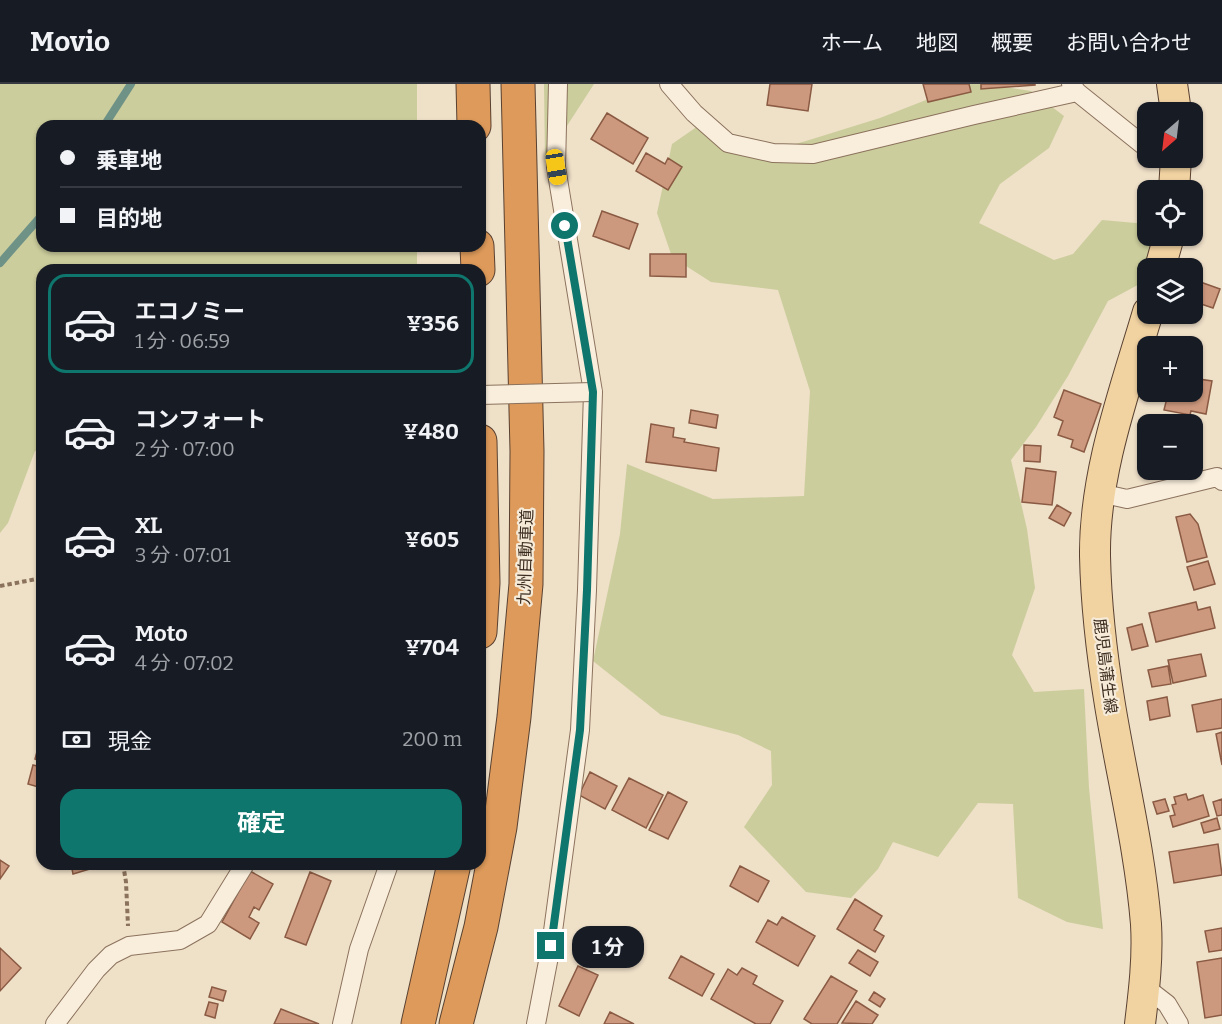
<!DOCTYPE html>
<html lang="ja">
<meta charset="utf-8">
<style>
:root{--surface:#171b24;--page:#20242c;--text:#f1f3f6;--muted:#9ea1a6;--line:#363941;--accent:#0f766e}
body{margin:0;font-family:Bitter,"Noto Sans JP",serif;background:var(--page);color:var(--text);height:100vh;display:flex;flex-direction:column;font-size:22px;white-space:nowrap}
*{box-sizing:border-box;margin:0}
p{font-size:20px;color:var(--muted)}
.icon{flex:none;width:33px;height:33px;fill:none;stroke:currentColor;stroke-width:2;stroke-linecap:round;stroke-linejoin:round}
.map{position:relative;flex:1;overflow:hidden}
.side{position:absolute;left:36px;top:180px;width:450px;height:606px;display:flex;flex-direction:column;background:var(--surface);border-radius:18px;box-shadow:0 2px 4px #0004}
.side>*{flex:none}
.top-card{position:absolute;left:36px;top:36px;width:450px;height:132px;border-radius:18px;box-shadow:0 2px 4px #0004;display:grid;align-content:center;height:132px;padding:0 24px;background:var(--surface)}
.needle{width:39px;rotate:208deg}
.controls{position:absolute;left:1137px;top:18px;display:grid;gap:12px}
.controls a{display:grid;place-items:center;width:66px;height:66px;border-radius:12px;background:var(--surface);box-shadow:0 2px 4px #0004;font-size:30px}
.end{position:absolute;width:27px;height:27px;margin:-14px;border:8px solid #0f766e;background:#fff;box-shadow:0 0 0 3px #fff}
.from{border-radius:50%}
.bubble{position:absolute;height:42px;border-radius:18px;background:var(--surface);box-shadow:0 2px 4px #0004;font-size:20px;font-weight:700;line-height:42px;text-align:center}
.car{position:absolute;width:18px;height:36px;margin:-18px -9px;border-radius:8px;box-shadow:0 0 4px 2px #0007;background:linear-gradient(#f5c518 24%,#345 0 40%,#f5c518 0 76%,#345 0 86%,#f5c518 0)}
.top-card b{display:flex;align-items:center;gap:21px;height:57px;font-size:22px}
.top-card b+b{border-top:2px solid var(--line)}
.top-card i{width:15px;height:15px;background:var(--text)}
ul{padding:10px 0 0;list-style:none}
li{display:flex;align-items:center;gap:18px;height:99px;margin:0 12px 9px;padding:0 12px;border:3px solid transparent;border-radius:18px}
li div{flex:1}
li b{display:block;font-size:22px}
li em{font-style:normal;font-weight:700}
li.active{border-color:var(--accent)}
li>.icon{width:54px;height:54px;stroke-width:1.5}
.pay{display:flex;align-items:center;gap:15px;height:66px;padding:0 24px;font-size:22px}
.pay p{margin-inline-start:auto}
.cta{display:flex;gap:12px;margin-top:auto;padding:12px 24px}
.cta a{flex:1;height:69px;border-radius:18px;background:var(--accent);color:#fff;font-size:24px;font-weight:700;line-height:69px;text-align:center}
header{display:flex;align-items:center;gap:36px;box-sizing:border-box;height:84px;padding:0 30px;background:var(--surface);border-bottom:2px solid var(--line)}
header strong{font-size:28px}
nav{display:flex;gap:33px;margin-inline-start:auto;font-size:21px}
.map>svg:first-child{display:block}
.green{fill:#cbcd9c}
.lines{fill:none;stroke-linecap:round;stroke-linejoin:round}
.stream{stroke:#6f9287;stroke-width:8}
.building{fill:#cd997e;stroke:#8a5a43;stroke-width:1.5}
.minor-casing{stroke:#8b725d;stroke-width:20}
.primary-casing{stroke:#594131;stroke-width:32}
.motorway-casing{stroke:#594131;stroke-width:35}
.path{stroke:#8b725d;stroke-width:4;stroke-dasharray:4.5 3;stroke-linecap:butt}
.minor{stroke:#f9eedc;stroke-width:18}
.primary{stroke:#f1d2a1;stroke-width:30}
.motorway{stroke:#dd9a5a;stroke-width:33}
.minor-bridge-casing{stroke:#8b725d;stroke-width:20;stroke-linecap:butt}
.minor-bridge{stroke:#f9eedc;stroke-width:18}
.route{stroke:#0f766e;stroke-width:8}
.labels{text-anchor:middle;stroke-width:4.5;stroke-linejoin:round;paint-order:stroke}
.street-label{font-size:16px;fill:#3c2c20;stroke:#f6ebd8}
</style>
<header>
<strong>Movio</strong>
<nav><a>ホーム</a><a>地図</a><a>概要</a><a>お問い合わせ</a></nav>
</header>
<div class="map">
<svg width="1222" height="940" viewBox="0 0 1222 940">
<rect width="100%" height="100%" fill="#efe0c8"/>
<path class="green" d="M0,0H417V42H42V162H417V186H42V367H35L8,439L0,449Z
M544,0H594L545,76Z
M967,0H983L1031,7L1064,32L1049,64L1000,100L979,139L1054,176L1073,170L1102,136L1147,140L1148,152H1174L1148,184L1147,196L1108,217L1068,292L1036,343L1011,376L1027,445L1035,504L1012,571L1034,608L1084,605L1089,704L1103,845L1067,838L1018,814L1013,720L978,719L938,773L893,758L878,785L851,814L806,808L744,743L772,701L771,667L738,651L661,631L593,577L620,450L627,380L713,415L804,412L810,307L778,206L711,198L672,173L657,129L672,60L698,42L749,73L806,57L880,34Z"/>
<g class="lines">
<path class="stream" d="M104,42L131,0
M0,179L42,131"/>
</g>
<path class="building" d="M770,0H812L808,27L767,21Z
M923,0H969L971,8L928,18Z
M981,0H1035V1L981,5Z
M607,29L648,54L633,80L591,55Z
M646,69L665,80L668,74L682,83L668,106L636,87Z
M602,127L638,140L629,165L593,152Z
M650,170H686V193L650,192Z
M1192,195L1220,205L1213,224L1192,217Z
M1192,294L1212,297L1206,330L1191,327L1190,331L1164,326L1167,314L1159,313L1160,308H1192Z
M1064,306L1101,320L1084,368L1071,363L1073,356L1058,351L1063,337L1054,333Z
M691,326L718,331L716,344L689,339Z
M651,340L674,344L673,353L685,355L684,358L719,364L716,387L646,378Z
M1024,361L1041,362L1040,378L1024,377Z
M1026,384L1056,388L1052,421L1022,418Z
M1057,421L1071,429L1064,442L1049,434Z
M1190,430L1198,440L1207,473L1187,478L1176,433Z
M1208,477L1215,500L1194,506L1187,483Z
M1196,518L1198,526L1210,523L1215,544L1156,558L1149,529Z
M1142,540L1148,562L1132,566L1127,544Z
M1201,570L1206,592L1173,599L1168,576Z
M1168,582L1171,600L1152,603L1148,586Z
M1167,613L1170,632L1150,636L1147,617Z
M1222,615V644L1197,648L1192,621Z
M1222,648V681L1216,650Z
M40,656H42V678L35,675Z
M33,681L42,683V704L28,700Z
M590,688L617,702L605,725L579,711Z
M629,694L663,711L646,744L612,726Z
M668,708L687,718L668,755L649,746Z
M1186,710L1188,716L1203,711L1209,732L1173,743L1170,732L1175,731L1172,721L1176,720L1174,713Z
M1165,715L1169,727L1157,730L1153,718Z
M1222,715V731L1217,732L1213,718Z
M1217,734L1220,745L1204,749L1201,739Z
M1218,760L1222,791L1174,799L1169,768Z
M0,776L9,782L0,795Z
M71,780H100V782L73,790Z
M740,782L769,797L758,818L730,802Z
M250,787L273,800L259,826L254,823L249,833L259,839L250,855L222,838Z
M310,788L331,797L306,861L285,853Z
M855,815L882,832L874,846L884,852L875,868L837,845Z
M782,833L815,852L798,882L756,858L768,836L777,841Z
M1222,844V866L1209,868L1205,847Z
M0,864L21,884L0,907Z
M858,866L878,878L870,892L849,879Z
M681,872L714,890L702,912L669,894Z
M1222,874V931L1205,934L1197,878Z
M578,882L598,891L579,932L559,922Z
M742,884L757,892L753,900L783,917L770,940H756L711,915L728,885L737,891Z
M831,892L857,907L837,940H812L804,935Z
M212,903L226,907L223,917L209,913Z
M874,908L885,915L880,923L869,916Z
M856,917L878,931L872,940L842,939Z
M209,918L218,920L215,934L205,931Z
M281,925L319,940H274Z
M610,928L634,940H604Z"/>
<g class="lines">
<g class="minor-casing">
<path id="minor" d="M669,0L694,29L728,59L773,69L813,70L974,31L1077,8
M1071,0L1077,8L1148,65
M1100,409L1127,415L1217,393L1222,397
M1145,903L1167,920L1179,940
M55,940L96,886L111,871L129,862L180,856L208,840L245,780
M342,940L359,865L389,780
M536,940L551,862L580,646L587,506L593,308L556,83L558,0"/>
</g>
<g class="primary-casing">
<path id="primary" d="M1172,0L1176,28
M1174,106L1176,74
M1160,184L1169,152
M1140,940C1144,907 1148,874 1146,840C1140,766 1122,694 1110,621C1102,572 1096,521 1095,472C1094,389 1125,306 1148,228"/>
</g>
<g class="motorway-casing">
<path id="motorway" d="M473,0L474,42
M477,162L478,186
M480,357L483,499L480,548
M418,940L454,780
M456,940L481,843L500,743L514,633L526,500L527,367L518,0"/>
</g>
<path class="path" d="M0,502L42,494
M123,780L126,798L128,842"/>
<use href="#minor" class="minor"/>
<use href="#primary" class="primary"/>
<use href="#motorway" class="motorway"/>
<g class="minor-bridge-casing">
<path id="minor-bridge" d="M480,311L593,308"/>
</g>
<use href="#minor-bridge" class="minor-bridge"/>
</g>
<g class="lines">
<path class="route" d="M551,862L580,646L587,506L593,308L565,142"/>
</g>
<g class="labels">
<g class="street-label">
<text transform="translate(525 473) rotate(-88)" y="6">九州自動車道</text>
<text transform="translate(1106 582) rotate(83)" y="6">鹿児島蒲生線</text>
</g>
</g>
</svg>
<div class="controls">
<a><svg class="needle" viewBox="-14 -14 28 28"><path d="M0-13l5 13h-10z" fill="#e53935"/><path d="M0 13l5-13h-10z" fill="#9ea1a6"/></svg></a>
<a><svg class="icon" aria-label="locate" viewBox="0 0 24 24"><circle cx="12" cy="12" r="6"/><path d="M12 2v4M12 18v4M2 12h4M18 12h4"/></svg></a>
<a><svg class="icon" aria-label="layers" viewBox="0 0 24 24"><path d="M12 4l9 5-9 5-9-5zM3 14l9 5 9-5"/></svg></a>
<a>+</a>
<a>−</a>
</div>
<i class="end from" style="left:565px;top:142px"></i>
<i class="end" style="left:551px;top:862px"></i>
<div class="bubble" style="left:572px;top:842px;width:72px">1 分</div>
<i class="car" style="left:556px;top:83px;rotate:171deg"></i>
<div class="top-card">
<b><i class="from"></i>乗車地</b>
<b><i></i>目的地</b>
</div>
<section class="side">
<ul>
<li class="active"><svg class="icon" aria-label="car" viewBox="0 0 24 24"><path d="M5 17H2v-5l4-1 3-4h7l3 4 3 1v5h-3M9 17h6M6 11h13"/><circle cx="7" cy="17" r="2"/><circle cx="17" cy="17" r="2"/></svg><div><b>エコノミー</b><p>1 分 · 06:59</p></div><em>¥356</em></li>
<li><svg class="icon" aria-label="car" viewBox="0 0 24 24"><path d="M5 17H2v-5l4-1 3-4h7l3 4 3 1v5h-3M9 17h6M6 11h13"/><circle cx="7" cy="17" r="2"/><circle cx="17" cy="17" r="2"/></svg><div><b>コンフォート</b><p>2 分 · 07:00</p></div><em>¥480</em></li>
<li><svg class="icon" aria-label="car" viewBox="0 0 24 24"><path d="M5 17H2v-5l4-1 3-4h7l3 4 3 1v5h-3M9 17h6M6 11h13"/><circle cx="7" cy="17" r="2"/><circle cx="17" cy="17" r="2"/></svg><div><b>XL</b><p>3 分 · 07:01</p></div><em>¥605</em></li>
<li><svg class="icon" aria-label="car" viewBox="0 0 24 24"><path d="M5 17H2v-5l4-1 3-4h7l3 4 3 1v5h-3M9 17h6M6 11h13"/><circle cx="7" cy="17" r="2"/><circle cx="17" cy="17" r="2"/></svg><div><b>Moto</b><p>4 分 · 07:02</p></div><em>¥704</em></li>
</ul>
<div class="pay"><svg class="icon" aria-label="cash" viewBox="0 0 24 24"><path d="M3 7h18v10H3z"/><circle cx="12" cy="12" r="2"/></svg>現金<p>200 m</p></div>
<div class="cta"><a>確定</a></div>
</section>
</div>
